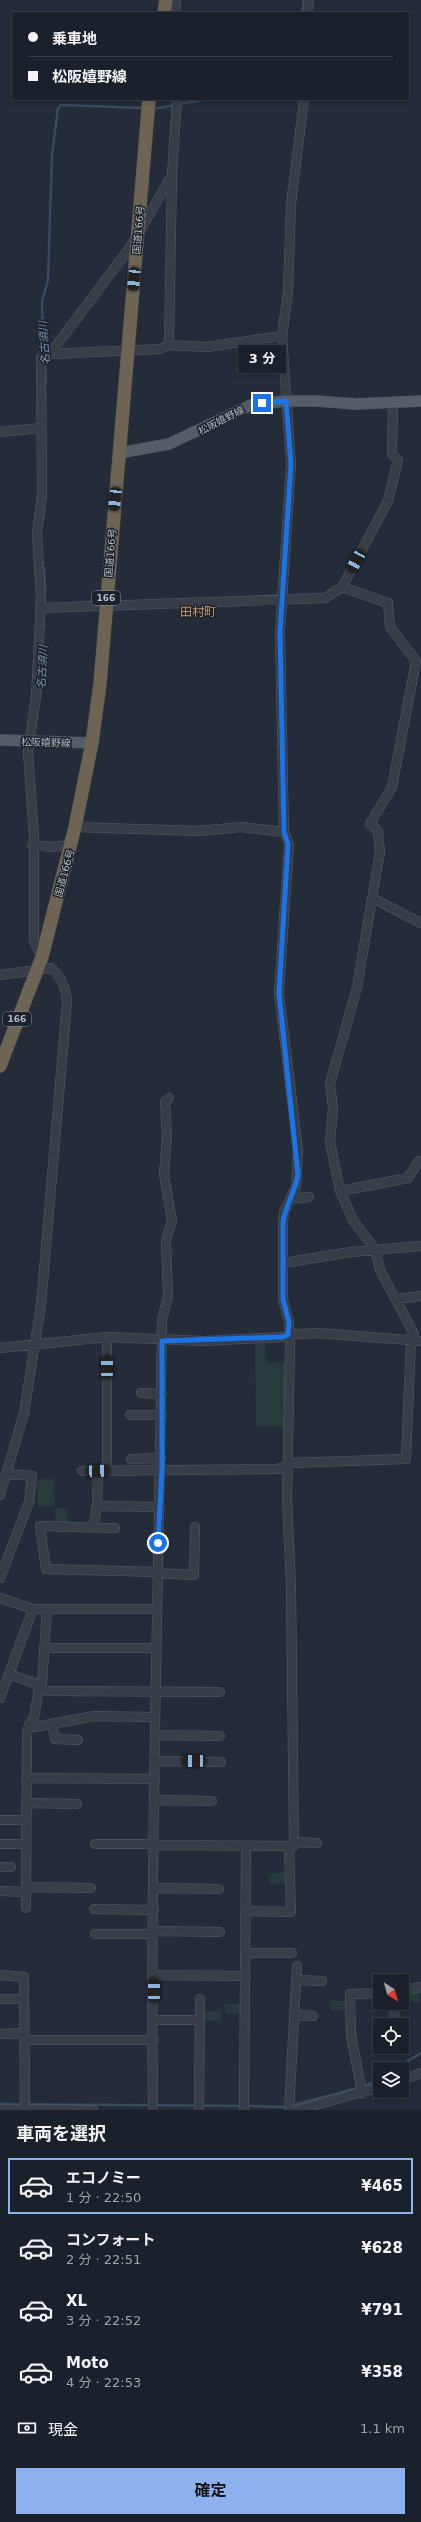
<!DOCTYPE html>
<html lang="ja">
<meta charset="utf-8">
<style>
:root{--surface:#1a212a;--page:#272e36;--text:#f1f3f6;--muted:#9fa3a8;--line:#383e47;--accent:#8db1ee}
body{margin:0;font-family:"DejaVu Sans","Noto Sans JP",sans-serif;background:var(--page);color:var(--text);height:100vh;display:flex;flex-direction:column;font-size:15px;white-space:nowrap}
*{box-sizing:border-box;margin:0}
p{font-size:13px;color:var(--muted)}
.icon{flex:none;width:22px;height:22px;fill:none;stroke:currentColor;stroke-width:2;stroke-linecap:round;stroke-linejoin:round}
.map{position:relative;height:2110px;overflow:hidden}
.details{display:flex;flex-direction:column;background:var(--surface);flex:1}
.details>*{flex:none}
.guide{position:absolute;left:12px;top:12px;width:397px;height:88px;border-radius:0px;box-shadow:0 2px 6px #0003,0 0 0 1px var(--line);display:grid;align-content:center;height:88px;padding:0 16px;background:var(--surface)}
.needle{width:26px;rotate:143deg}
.controls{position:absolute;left:373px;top:1974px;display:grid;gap:8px}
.controls a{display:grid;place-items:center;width:36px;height:36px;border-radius:0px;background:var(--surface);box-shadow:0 2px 6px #0003,0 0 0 1px var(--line);font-size:20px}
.end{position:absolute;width:18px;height:18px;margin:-9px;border:5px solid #1a73e8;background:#fff;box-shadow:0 0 0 2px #fff}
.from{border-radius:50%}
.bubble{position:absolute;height:28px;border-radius:0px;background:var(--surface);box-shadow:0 2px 6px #0003,0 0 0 1px var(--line);font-size:13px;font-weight:700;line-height:28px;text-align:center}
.car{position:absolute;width:12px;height:24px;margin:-12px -6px;border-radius:5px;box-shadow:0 0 3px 1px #0007;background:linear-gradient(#222 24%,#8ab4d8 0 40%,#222 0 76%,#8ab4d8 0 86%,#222 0)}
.guide b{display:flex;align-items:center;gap:14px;height:38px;font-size:15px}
.guide b+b{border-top:1px solid var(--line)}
.guide i{width:10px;height:10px;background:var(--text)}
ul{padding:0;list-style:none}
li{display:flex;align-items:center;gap:12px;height:56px;margin:0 8px 6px;padding:0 8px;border:2px solid transparent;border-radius:0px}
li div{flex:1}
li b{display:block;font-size:15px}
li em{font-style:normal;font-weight:700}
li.selected{border-color:var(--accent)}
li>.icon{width:36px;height:36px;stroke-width:1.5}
h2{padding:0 16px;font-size:18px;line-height:48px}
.pay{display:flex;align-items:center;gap:10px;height:44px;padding:0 16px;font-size:15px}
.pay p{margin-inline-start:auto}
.button{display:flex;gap:8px;margin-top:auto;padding:8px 16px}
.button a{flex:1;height:46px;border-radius:0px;background:var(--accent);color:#111;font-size:16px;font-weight:700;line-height:46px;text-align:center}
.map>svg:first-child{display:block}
.green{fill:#283a3b}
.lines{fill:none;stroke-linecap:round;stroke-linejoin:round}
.stream{stroke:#3a4960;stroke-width:2.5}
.minor-casing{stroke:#555c66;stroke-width:10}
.major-casing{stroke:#404751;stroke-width:12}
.highway-casing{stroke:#424953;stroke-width:14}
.minor{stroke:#373e48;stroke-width:9}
.major{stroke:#555d68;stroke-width:11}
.highway{stroke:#6e6454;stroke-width:13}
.route{stroke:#1a73e8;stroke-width:5}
.labels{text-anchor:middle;stroke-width:3;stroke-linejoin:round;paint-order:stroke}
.shield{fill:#1c232d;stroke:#858c97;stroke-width:1}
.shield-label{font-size:9px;font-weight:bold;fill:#b2b9c4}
.street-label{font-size:10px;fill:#b2b9c4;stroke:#1c232d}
.water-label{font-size:11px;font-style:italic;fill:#7c8eaa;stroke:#1c232d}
.quarter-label{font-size:12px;fill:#ca9467;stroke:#1c232d}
</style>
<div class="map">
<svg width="421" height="2110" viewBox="0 0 421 2110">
<rect width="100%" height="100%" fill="#232c38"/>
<path class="green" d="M265,1343L267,1363L287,1362L288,1426L256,1427L255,1345Z
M41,1478L54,1479L55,1506L38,1507L37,1481Z
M55,1508H67V1522L55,1523Z
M287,1872L286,1883L270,1884L268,1874Z
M421,1991L419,2003L402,2000V1994Z
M330,2001H346V2010H331Z
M225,2004H242L241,2013H225Z
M205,2011H221V2021H205Z"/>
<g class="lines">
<path class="stream" d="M302,13L304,0
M153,109L207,99
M43,354L42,301L48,280L52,155L58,108L61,105L144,108
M45,359L46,383
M44,568L45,591
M40,697L41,686
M394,2069L421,2053
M0,2104L242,2106
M247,2106L286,2107L365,2086L380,2079"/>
<g class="minor-casing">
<path id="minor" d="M176,0V13
M307,13L309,0
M169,345L172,175L177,99
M50,354L160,349L169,345L206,347L282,336
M0,432L41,428
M40,608L325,598L342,587L388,501L398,460L392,454L393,403
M75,827L199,831L241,827L284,832
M32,845L53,847L71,845
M372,898L421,923
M42,957L34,941V837L28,752L36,696L41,599L37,533L42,496L41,358L50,354L55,347L131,246L172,175
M0,975L51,968C62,977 66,988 67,1002L41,1305L24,1413L0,1495
M340,1191L408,1178L419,1161L421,1162
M291,1199L309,1197
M283,1263L351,1252L421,1246
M396,1299L421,1296
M107,1337V1470
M0,1348L107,1337L204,1341L283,1337L295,1334L318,1333L421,1341
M141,1393L162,1394
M130,1415H162
M131,1459L161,1458
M288,1463L406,1459L411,1339L414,1334L380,1270L375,1249L354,1222L340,1191L330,1142L333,1108L330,1084L357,987L380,852L378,831L370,824L392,787L416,661L390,627L388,603L342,587
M82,1471L278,1469L288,1465
M97,1506L98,1471
M93,1527L97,1506L160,1507
M115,1528L40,1526L46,1569L157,1572
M157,1573L194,1575L195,1527
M0,1578L29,1502L32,1476L7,1474
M0,1598L33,1609H156
M47,1609L42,1684L39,1688L46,1691L220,1692
M44,1648H156
M9,1674L34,1683L39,1688L34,1717L29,1725L27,1735L26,1908
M0,1698L33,1609
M52,1724L55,1739L78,1740
M29,1725L35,1727L94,1716L155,1717
M155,1735L220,1736
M155,1761L221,1762
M26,1778L155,1779
M155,1800L212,1801
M26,1803L77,1804
M0,1820H26
M294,1842L317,1843
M0,1844H26
M95,1844H155
M155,1845L294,1846L291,1587L287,1498L290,1343L289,1322L283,1299V1223L284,1212L296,1187L298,1150L279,993L289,844L284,832L280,632L291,464L282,336L288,292L291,204L304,99
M0,1867H11
M26,1887L91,1888
M155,1888L219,1889
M0,1891L26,1892
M94,1909L154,1910
M246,1911L291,1912L289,1847
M154,1931L220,1932
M95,1934H154
M246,1953H292
M0,1975L24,1977L25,2110
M154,1975L246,1976
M296,1980L322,1981
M402,1990L421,1987
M0,1999H24
M392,2003L397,2025
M295,2015L313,2016
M154,2020H200
M0,2034L24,2033
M26,2040H154
M402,2080L421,2073
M362,2093L351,2035L350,1994L380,1993
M0,2109L93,2110
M153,2110C150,1847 159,1583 162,1320L168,1296L166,1239L172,1221L164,1174L167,1137L165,1102L169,1098
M199,2110L200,1999
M244,2110L246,1846
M289,2110L297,1966
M298,2110L380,2087"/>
</g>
<g class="major-casing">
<path id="major" d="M119,453L169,444L251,405L286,401H317L355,404L421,401
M0,740L92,743"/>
</g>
<g class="highway-casing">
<path id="highway" d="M164,13L166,0
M0,1066L42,957L75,827L92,743L100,684L149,99"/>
</g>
<use href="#minor" class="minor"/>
<use href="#major" class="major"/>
<use href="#highway" class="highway"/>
</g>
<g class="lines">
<path class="route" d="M158,1543L162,1470V1341L282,1337L288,1335L289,1322L283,1299V1223C285,1206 295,1192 298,1175L279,993L288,844L284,832L280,632L291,464L286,401L262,403"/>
</g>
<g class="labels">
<g class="shield">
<rect x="92" y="591" width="28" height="14" rx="3"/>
<rect x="3" y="1012" width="28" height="14" rx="3"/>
</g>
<g class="shield-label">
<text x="106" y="601">166</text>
<text x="17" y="1022">166</text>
</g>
<g class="street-label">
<text transform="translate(138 230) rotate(-85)" y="4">国道166号</text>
<text transform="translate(221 420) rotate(-27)" y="4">松阪嬉野線</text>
<text transform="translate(110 553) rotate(-85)" y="4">国道166号</text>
<text transform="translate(46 742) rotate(2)" y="4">松阪嬉野線</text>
<text transform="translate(64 873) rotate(-75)" y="4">国道166号</text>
</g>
<g class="water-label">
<text transform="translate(44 343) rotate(-94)" y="4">名古須川</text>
<text transform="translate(42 667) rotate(-87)" y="4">名古須川</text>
</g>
<g class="quarter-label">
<text x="198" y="616">田村町</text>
</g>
</g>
</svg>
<div class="controls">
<a><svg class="needle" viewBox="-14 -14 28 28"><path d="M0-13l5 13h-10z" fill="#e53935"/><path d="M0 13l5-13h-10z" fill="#9fa3a8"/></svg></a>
<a><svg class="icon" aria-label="locate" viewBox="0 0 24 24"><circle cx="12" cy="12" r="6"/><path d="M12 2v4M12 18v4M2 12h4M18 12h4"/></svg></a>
<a><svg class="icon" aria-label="layers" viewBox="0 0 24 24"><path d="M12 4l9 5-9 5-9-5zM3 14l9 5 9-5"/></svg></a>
</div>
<i class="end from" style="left:158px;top:1543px"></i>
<i class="end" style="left:262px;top:403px"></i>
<div class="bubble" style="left:238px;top:345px;width:48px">3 分</div>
<i class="car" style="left:134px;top:279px;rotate:186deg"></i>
<i class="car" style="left:115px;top:499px;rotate:186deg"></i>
<i class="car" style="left:356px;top:561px;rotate:208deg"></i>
<i class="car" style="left:107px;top:1367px;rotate:0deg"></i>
<i class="car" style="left:98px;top:1471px;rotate:88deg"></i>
<i class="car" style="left:194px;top:1761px;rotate:270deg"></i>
<i class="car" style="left:154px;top:1990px;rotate:0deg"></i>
<div class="guide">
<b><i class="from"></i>乗車地</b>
<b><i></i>松阪嬉野線</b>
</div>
</div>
<section class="details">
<h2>車両を選択</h2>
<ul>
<li class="selected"><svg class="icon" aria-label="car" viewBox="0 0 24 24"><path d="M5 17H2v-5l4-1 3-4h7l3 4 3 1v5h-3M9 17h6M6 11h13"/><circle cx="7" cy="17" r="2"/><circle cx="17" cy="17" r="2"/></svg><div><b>エコノミー</b><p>1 分 · 22:50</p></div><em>¥465</em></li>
<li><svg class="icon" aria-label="car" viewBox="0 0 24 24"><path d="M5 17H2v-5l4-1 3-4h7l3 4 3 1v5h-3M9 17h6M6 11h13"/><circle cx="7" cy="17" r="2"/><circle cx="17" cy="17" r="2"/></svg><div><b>コンフォート</b><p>2 分 · 22:51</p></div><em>¥628</em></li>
<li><svg class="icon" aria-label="car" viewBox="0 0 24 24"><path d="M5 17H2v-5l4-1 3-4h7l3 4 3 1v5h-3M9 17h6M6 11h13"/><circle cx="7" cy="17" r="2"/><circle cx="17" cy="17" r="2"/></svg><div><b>XL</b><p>3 分 · 22:52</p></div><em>¥791</em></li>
<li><svg class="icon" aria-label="car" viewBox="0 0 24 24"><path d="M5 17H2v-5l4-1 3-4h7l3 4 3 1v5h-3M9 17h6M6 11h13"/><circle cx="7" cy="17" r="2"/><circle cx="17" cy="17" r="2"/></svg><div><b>Moto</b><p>4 分 · 22:53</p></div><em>¥358</em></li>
</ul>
<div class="pay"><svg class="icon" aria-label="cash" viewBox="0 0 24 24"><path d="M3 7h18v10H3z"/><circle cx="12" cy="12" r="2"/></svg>現金<p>1.1 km</p></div>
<div class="button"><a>確定</a></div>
</section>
